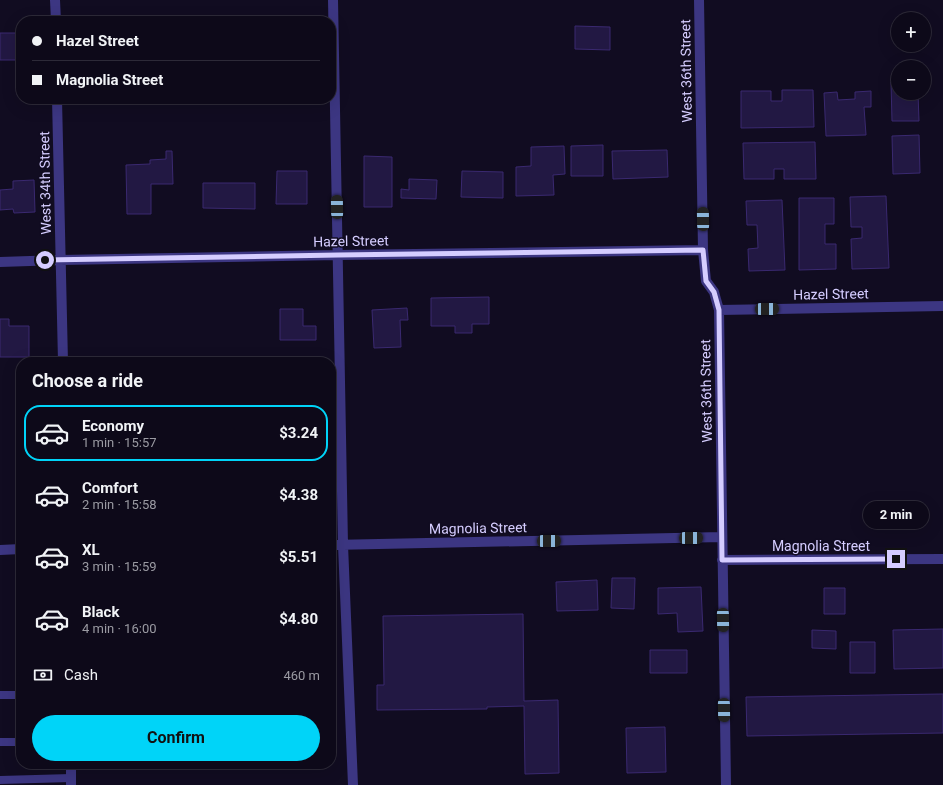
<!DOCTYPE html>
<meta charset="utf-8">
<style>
:root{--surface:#0d0919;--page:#1b1726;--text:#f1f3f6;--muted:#9a9aa2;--line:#2d2a38;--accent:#00d4f8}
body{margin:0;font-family:Roboto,sans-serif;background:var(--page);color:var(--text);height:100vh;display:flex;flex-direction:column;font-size:15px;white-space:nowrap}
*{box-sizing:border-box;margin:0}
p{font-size:13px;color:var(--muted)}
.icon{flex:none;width:22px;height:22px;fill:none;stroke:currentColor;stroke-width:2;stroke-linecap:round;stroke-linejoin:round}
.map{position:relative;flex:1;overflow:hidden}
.details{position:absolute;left:16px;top:357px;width:320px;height:412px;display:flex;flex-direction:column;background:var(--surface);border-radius:16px;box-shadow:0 4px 16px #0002,0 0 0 1px var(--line)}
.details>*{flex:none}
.guide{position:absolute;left:16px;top:16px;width:320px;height:88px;border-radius:16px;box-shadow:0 4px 16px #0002,0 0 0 1px var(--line);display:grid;align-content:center;height:88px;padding:0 16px;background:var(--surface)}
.buttons{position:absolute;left:891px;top:12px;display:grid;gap:8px}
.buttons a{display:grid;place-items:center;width:40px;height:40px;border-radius:50%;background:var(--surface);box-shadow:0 4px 16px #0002,0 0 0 1px var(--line);font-size:20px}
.end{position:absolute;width:18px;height:18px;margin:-9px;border:5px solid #d5cdff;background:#111;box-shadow:0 0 0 2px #111}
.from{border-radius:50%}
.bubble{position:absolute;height:28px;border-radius:14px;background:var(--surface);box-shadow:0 4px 16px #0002,0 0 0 1px var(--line);font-size:13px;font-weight:700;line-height:28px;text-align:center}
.car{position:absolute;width:12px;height:24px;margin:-12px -6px;border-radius:5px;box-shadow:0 0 3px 1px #0007;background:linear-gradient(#222 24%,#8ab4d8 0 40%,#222 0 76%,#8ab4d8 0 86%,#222 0)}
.guide b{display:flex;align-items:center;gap:14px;height:38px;font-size:15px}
.guide b+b{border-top:1px solid var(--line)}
.guide i{width:10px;height:10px;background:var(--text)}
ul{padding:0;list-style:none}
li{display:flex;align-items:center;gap:12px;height:56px;margin:0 8px 6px;padding:0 8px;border:2px solid transparent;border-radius:16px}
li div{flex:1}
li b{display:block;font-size:15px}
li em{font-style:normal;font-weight:700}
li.on{border-color:var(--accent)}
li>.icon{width:36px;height:36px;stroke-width:1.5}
h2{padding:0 16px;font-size:18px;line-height:48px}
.pay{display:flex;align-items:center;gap:10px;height:44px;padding:0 16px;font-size:15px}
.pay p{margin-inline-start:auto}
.cta{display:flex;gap:8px;margin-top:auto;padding:8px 16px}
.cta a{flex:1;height:46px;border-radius:24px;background:var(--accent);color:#111;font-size:16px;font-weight:700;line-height:46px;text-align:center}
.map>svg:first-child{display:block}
.building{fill:#221843;stroke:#3a2970}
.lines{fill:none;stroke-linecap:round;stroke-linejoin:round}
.service{stroke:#3c3682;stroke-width:8}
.minor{stroke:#3c3682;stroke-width:10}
.route{stroke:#d5cdff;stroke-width:5}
.labels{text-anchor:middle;stroke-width:3;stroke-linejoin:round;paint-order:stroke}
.street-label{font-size:14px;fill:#d5cdff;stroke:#110c21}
</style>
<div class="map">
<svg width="943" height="785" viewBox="0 0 943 785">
<rect width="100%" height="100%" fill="#110c21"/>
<path class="building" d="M575,26L610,27V50L575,49Z
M0,33H21V60H0Z
M891,82H898V93H918L919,121H892Z
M782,90H813L814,127L741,128V91H771V101H782Z
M871,91V107H864L866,135L826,136L824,93L837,92L838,100L855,99V92Z
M919,135L920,173L893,174L892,136Z
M815,142L816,179H784V169H774V179H744L743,143Z
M603,145V176H571V146Z
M564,146L565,174L553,175L554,195L516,196V167L531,166V147Z
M667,150L668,177L613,179L612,151Z
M166,151H172L173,184H151V214H127L126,165L150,164V160L166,159Z
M364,156L392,157V207H364Z
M277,171H307V204H276Z
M462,171L503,172V198L461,197Z
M409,179L437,180L436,199L401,198V189L409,190Z
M34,180L35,212L14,213L13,209L0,210V190L13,189V181Z
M203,183H255V209L203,208Z
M886,196L889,268L852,269L851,239L862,238V227H851L850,197Z
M799,198H834V224H825V244H836V269L799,270Z
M782,200L785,270L749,271L748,249L758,248L757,225H747L746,201Z
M489,297V324H472V333H455V326H431V298Z
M407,308L408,320H400L401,347L374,348L372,310Z
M280,309H303V326H316V340H280Z
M0,319H9V326H29V357H0Z
M612,578H635L634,609L611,608Z
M597,580L598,610L557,611L556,582Z
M701,587L703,631L678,632L677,613L658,614V588Z
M824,588H845V614H824Z
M523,614L524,701L558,700L559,773L525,774L524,706L487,707V709L377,710V685H384L383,616Z
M943,629V668L894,669L893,630Z
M812,630L836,631V649L812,648Z
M850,642H875V673H850Z
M650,650H687V673H650Z
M943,694V733L747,736L746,697Z
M665,727L666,772L627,773L626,728Z"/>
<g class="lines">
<path class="service" d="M0,695H21
M0,742H21
M0,780L71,778"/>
<path class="minor" d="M55,0L56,21
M333,0L343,545L353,785
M699,0L703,250L706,281L714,292L719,310L726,785
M57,99L63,362
M0,262L60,260L338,255L703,250
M719,310L943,306
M331,545L722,537
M0,550L21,549
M722,560L943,559
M71,764V785"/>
</g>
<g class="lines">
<path class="route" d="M45,260L338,255L703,250L706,281L714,292L719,310L722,560L896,559"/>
</g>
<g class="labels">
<g class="street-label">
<text transform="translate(686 71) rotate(-91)" y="5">West 36th Street</text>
<text transform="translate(45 183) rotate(-91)" y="5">West 34th Street</text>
<text transform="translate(351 241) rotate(-1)" y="5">Hazel Street</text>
<text transform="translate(831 294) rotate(-1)" y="5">Hazel Street</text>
<text transform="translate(706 391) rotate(-91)" y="5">West 36th Street</text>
<text transform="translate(478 528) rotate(-1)" y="5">Magnolia Street</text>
<text x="821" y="551">Magnolia Street</text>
</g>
</g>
</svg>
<div class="buttons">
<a>+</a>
<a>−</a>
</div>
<i class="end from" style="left:45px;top:260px"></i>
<i class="end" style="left:896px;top:559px"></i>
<div class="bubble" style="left:863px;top:501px;width:66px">2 min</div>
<i class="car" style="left:337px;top:207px;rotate:359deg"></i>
<i class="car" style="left:703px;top:219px;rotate:359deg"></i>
<i class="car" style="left:767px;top:309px;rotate:89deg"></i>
<i class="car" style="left:691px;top:538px;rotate:89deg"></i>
<i class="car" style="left:549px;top:541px;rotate:89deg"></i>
<i class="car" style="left:723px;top:620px;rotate:179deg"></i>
<i class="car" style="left:724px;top:710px;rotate:179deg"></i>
<div class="guide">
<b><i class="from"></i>Hazel Street</b>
<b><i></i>Magnolia Street</b>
</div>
<section class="details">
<h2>Choose a ride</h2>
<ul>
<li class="on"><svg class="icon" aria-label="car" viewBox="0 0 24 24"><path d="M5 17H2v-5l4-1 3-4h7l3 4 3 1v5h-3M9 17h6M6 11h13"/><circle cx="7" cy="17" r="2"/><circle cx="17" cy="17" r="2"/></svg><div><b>Economy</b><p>1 min · 15:57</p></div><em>$3.24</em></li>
<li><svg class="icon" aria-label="car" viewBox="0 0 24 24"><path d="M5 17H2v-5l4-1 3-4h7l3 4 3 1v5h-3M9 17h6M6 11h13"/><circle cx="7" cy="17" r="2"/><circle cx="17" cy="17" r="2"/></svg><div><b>Comfort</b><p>2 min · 15:58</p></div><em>$4.38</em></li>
<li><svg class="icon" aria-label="car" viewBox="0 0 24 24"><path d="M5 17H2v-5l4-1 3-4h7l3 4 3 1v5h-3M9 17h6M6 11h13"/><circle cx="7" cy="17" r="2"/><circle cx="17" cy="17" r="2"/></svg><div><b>XL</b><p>3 min · 15:59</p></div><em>$5.51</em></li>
<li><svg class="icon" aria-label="car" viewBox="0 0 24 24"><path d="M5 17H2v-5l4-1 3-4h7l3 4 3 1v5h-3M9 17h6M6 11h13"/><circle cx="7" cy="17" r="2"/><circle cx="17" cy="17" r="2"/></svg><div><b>Black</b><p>4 min · 16:00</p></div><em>$4.80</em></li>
</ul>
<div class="pay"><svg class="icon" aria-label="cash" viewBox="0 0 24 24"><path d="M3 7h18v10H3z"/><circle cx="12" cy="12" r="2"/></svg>Cash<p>460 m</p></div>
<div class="cta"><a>Confirm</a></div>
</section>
</div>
